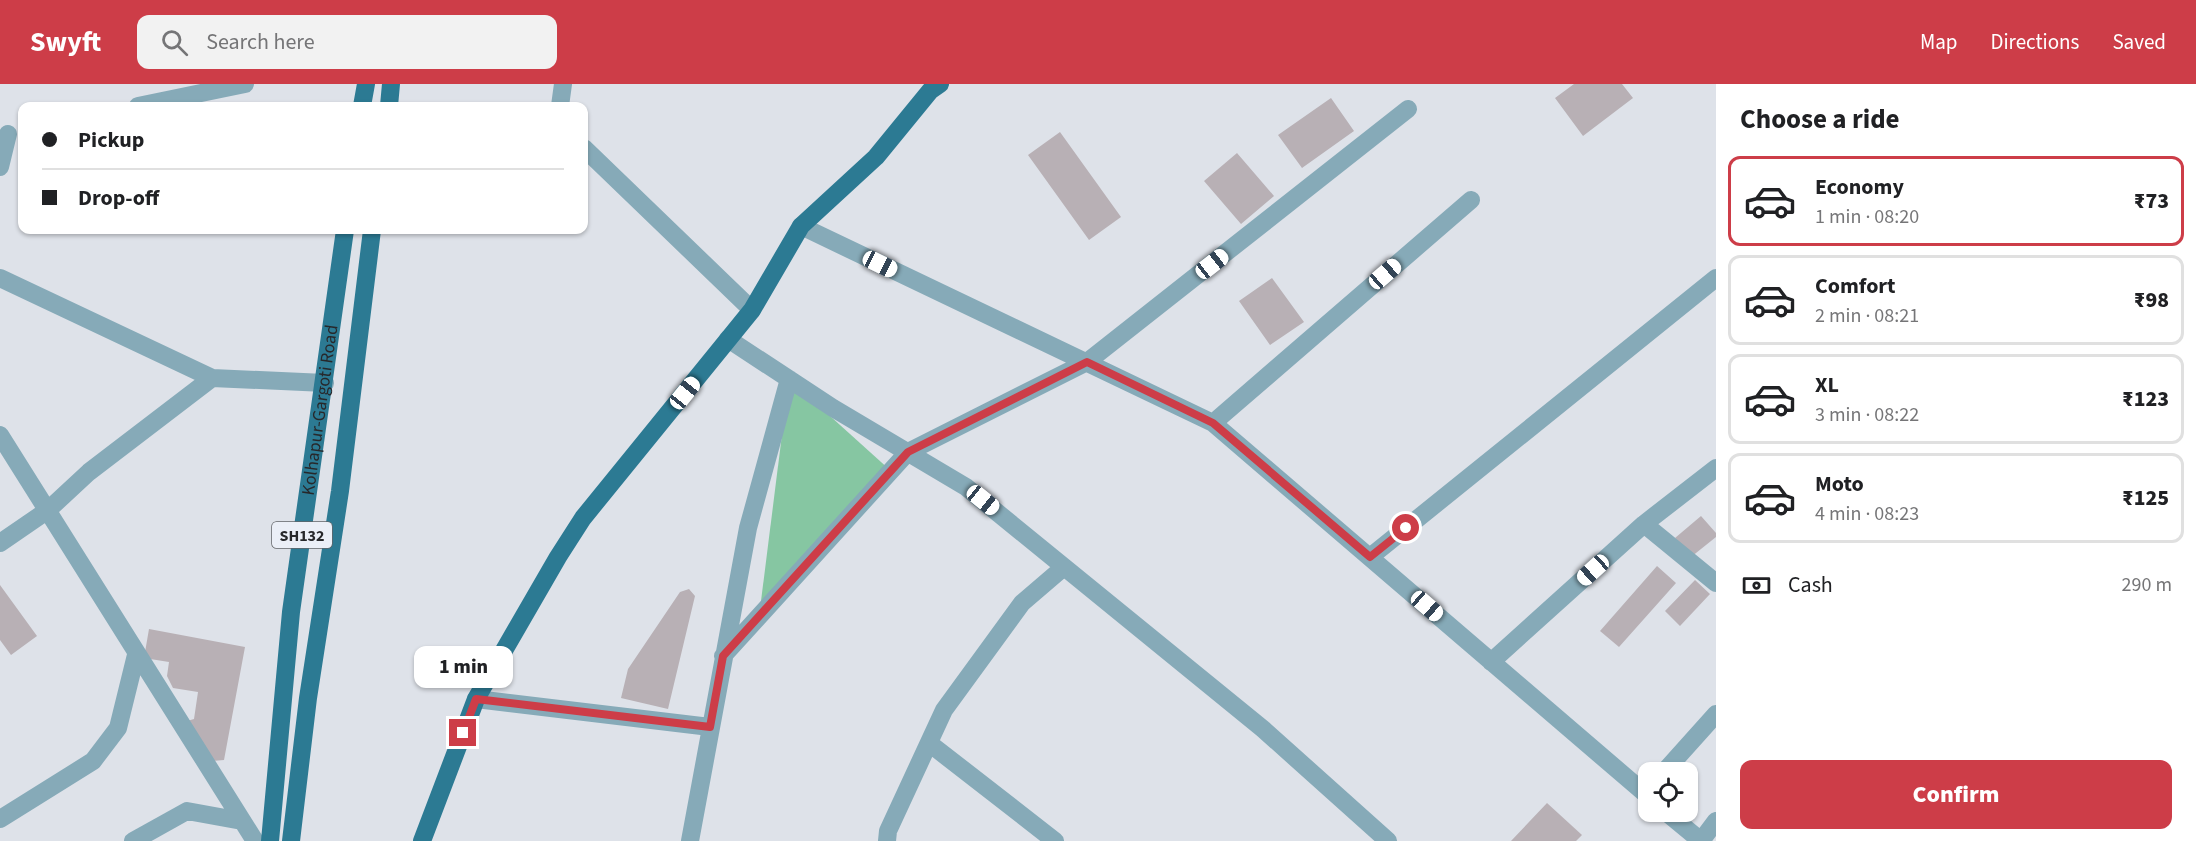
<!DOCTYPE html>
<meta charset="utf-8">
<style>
:root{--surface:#fff;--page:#f2f2f2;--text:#202124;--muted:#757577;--line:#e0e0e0;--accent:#cd3d48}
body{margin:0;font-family:"Source Sans 3",sans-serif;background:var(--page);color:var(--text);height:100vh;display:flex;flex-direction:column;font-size:22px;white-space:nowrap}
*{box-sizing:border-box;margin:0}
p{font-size:20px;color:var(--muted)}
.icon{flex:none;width:33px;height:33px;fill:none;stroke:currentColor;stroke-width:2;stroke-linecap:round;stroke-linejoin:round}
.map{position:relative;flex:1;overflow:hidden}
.details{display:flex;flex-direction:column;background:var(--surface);width:480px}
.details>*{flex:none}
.hud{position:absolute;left:18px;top:18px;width:570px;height:132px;border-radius:12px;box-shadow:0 2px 4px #0004;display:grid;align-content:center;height:132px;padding:0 24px;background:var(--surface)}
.controls{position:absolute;left:1638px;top:678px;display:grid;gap:12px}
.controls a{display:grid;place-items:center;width:60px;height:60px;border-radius:12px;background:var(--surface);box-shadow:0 2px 4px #0004;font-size:30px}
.end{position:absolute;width:27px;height:27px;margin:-14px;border:8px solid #cd3d48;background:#fff;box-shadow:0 0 0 3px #fff}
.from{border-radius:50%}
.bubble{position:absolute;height:42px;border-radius:12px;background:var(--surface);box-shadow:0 2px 4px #0004;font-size:20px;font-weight:800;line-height:42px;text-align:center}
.car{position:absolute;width:18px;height:36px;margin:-18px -9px;border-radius:8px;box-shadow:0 0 4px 2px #0007;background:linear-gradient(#fff 24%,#345 0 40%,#fff 0 76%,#345 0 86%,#fff 0)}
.hud b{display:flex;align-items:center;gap:21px;height:57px;font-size:22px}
.hud b+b{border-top:2px solid var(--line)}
.hud i{width:15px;height:15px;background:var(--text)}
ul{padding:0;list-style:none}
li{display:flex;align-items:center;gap:18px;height:90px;margin:0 12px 9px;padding:0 12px;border:3px solid var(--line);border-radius:12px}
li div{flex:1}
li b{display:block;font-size:22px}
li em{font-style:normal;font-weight:800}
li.selected{border-color:var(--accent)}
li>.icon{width:54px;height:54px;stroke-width:1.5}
h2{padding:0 24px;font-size:27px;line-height:72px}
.pay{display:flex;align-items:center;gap:15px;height:66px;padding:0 24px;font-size:22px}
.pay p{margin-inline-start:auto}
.action{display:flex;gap:12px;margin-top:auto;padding:12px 24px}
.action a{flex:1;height:69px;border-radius:12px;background:var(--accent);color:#fff;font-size:24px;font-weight:800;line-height:69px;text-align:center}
header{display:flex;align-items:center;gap:36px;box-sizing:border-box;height:84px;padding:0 30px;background:var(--accent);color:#fff}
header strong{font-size:28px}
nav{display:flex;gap:33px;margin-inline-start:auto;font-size:21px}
.search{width:420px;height:54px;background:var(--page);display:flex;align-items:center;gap:15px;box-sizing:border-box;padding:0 21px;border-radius:12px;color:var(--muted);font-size:22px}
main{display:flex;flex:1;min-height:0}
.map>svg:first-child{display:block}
.green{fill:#86c6a2}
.building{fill:#b8b0b5}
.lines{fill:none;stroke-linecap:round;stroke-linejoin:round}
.minor{stroke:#86aab8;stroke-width:18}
.major{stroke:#2c7a93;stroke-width:18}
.route{stroke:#cd3d48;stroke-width:8}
.labels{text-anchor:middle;stroke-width:4.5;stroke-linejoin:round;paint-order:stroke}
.shield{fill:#ebeff7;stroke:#626468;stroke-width:1.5}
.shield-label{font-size:16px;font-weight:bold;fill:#27282b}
.street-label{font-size:18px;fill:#27282b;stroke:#ebeff7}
</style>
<header>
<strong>Swyft</strong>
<div class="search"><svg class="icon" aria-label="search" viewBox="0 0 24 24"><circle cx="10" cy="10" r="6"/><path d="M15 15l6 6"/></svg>Search here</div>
<nav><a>Map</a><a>Directions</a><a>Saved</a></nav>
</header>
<main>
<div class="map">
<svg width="1716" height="757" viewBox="0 0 1716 757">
<rect width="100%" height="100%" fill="#dee2e9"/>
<path class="green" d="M789,295L891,387L759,533Z"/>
<path class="building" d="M1574,0H1622L1633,14L1583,52L1555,14Z
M1331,14L1354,47L1302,84L1278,51Z
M1060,48L1121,133L1089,156L1028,71Z
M1237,69L1274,112L1241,140L1204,97Z
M1272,194L1304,238L1270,261L1239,217Z
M1701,432L1716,449V453L1691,473L1675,454Z
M1657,482L1676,499L1619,563L1600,547Z
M1695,496L1710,510L1680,542L1665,527Z
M0,501L37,552L11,571L0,556Z
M689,505L695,512L668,625L621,614L628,585L680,508Z
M149,545L245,563L224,676L212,677L187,637L194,635L198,608L173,604L167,592L169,578L144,574Z
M1547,719L1582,751L1576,757H1511Z"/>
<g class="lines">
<path class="minor" d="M138,22L245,0
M560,22L563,0
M584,64L752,226
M0,83L8,50
M801,142L1213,339L1648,712
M0,194L212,294
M728,255L833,324L966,403L1263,645L1388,757
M1213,339L1471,116
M0,351L255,757
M1644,440L1716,499
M0,459L48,426L89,388L212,294L325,299
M1370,473L1716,194
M723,572L908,368L1087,278L1408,25
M1491,578L1644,440L1716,384
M476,615L710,643
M929,659L1055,757
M1664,688L1716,630
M1666,728L1701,757
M0,735L93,677L118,644L136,571
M133,757L187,727L242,737
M690,757L748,444L789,295
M887,757L888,747L944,626L1022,519L1064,483
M1701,757L1716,737"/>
<g class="major">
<path d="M362,22L366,0"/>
<path d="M389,22L391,0"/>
<path id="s1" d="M270,757L291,528L345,146"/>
<path d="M291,757L308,614L340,407L372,146"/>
<path d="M422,757L476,615L558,473L583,434L752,226L801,142L876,73L930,7L940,0"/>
</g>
</g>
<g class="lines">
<path class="route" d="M463,649L476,615L710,643L723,572L908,368L1087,278L1213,339L1370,473L1406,444"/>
</g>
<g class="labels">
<rect class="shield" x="272" y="438" width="60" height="26" rx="4.5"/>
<g class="shield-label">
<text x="302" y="457">SH132</text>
</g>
<g class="street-label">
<text dy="6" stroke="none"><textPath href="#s1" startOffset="434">Kolhapur-Gargoti Road</textPath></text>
</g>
</g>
</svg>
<div class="controls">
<a><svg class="icon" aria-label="locate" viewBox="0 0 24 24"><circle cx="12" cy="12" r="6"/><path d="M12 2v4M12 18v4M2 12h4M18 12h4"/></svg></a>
</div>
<i class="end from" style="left:1406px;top:444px"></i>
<i class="end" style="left:463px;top:649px"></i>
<div class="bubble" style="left:414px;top:562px;width:99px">1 min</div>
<i class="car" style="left:880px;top:180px;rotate:116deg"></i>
<i class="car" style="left:1212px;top:180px;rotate:52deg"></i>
<i class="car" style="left:1385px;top:190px;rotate:49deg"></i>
<i class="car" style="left:685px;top:309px;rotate:39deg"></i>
<i class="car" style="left:983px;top:416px;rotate:129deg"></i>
<i class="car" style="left:1593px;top:486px;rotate:228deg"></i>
<i class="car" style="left:1427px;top:522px;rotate:131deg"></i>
<div class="hud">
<b><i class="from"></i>Pickup</b>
<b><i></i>Drop-off</b>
</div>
</div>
<section class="details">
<h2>Choose a ride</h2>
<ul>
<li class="selected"><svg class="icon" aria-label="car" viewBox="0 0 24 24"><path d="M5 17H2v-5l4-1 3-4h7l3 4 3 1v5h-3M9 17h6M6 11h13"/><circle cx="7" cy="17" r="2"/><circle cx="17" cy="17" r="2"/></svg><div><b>Economy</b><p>1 min · 08:20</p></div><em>₹73</em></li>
<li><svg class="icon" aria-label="car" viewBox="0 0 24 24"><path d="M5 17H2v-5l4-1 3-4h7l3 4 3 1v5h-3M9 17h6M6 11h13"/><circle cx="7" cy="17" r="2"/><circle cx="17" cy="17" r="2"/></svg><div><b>Comfort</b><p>2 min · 08:21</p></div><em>₹98</em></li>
<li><svg class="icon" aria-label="car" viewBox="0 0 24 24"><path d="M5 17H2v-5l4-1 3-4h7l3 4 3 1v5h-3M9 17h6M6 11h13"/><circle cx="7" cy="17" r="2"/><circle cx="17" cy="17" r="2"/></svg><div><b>XL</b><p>3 min · 08:22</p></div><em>₹123</em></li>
<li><svg class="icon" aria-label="car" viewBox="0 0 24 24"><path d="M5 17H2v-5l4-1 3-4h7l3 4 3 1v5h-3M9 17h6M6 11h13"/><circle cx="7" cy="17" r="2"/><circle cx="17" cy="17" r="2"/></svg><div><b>Moto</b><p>4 min · 08:23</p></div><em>₹125</em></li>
</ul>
<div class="pay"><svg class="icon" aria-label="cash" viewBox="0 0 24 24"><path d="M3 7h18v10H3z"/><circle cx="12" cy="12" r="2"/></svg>Cash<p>290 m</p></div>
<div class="action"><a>Confirm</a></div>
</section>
</main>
